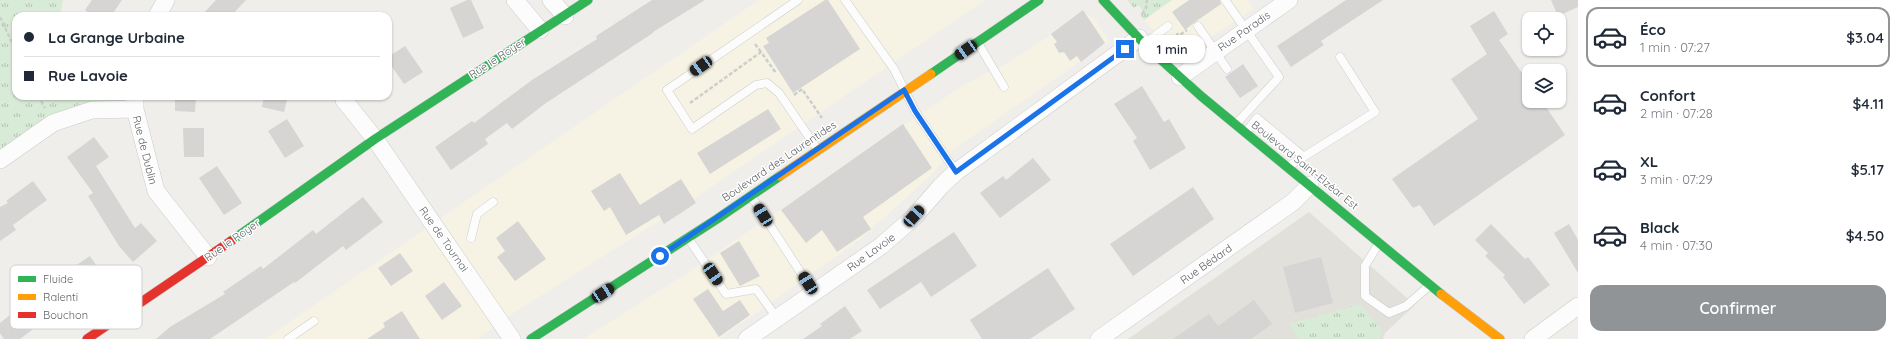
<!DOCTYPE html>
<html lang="fr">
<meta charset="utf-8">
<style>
:root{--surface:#fff;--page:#f6f6f7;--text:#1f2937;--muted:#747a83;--line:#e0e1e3;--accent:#919496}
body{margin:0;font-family:Quicksand,sans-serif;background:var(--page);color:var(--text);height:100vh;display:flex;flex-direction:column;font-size:15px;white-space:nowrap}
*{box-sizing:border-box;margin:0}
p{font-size:13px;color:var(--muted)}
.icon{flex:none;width:22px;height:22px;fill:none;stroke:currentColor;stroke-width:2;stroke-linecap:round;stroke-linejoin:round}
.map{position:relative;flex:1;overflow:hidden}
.drawer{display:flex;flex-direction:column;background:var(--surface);width:320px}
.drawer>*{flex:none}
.banner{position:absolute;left:12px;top:12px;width:380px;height:88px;border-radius:12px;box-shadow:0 1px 3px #0004;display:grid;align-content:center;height:88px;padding:0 12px;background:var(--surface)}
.buttons{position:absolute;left:1522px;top:12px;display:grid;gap:8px}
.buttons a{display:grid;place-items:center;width:44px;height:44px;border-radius:8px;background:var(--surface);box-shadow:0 1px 3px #0004;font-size:20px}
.end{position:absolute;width:18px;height:18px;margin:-9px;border:5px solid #1a73e8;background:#fff;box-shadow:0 0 0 2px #fff}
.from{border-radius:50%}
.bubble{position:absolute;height:28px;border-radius:12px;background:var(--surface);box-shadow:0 1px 3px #0004;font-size:13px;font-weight:600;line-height:28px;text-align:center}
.car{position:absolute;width:12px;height:24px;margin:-12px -6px;border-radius:5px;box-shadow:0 0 3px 1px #0007;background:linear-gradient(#222 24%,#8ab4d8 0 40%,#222 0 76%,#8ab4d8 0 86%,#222 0)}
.banner b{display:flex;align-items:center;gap:14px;height:38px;font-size:15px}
.banner b+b{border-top:1px solid var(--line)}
.banner i{width:10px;height:10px;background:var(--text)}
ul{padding:7px 0 0;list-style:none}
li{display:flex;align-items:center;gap:12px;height:60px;margin:0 8px 6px;padding:0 4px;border:2px solid transparent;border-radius:12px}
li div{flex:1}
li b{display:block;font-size:15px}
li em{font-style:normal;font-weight:600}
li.on{border-color:var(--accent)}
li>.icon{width:36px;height:36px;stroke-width:1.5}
.cta{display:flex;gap:8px;margin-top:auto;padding:8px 12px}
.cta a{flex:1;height:46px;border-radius:12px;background:var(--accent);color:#fff;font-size:16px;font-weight:600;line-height:46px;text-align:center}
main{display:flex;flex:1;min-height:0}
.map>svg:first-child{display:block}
.commercial{fill:#f7f3e4}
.education{fill:#e2e0da}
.park{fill:url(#park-tufts)}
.building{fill:#d6d5d3}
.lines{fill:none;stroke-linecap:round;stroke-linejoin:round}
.lane-casing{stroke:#cbcccc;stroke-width:9}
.street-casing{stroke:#cbcccc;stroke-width:18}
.fast-casing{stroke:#cacacb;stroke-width:10}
.slow-casing{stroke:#cacacb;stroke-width:10}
.jam-casing{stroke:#cacacb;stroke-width:10}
.path{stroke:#cacfcc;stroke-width:2.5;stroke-dasharray:4 2;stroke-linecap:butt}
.lane{stroke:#fdfcfc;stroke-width:8}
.street{stroke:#fdfcfc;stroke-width:17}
.fast{stroke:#30b455;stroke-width:9}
.slow{stroke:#ff9f0a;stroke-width:9}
.jam{stroke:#e5322d;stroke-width:9}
.route{stroke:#1a73e8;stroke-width:5}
.labels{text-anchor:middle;stroke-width:3;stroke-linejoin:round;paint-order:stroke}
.street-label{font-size:11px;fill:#5f6368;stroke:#fff}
.key{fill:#fff;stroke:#cfd0d2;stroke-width:1}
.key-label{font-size:11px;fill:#5f6368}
</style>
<main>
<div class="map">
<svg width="1578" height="339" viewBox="0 0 1578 339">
<defs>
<pattern id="park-tufts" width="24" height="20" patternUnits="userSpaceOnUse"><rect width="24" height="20" fill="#d8ebd6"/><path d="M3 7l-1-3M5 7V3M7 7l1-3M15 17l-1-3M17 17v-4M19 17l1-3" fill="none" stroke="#b2c2b1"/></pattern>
</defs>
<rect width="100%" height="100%" fill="#efeeea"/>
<path class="commercial" d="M759,0H985L695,198L501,321L478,339H265Z
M1172,0H1247L1253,9L1183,56H1180L1169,47L1144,20Z
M1085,13L1095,19L1109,41L953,150L930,176L858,241L719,339H583L686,274L962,86L1006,64Z"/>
<path class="education" d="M1309,212L1415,305L1385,333L1383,339H1128Z"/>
<path class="park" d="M0,0H63L60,16H16V96H135V109L92,110L0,160Z
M1127,0H1172L1144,20L1140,15L1143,11L1138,5L1134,8Z
M1360,304L1383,330L1379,339H1299L1289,324Z"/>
<path class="building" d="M92,0H122L111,16H93L85,10Z
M216,0H246L231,16H201Z
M467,0H471L484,28L463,38L450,8Z
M652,0H705L653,32V33L546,103L512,129L507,123L485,139L488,144L451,170L435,147L472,121L474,123L532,80L597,39L596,36Z
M825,0H828L860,49L793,93L763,46L769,43L766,38Z
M1189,0H1220L1221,4L1195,22L1185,30L1172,12Z
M1346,0H1383L1321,41L1324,45L1291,67L1277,46Z
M1551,0H1578V7L1558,16Z
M1083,10L1105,43L1081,62L1077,56L1070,61L1064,52L1059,53L1054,44L1057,42L1051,34Z
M1494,11L1508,34L1499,40L1529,83V101H1542L1565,135L1434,226L1420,205L1413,208L1392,179L1478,119L1451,79L1487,54L1470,26Z
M405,46L423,72L404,84L388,61V57Z
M1243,64L1258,86L1240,98L1225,77Z
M1142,86L1164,122L1169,119L1186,148L1150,170L1133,141L1137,138L1114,104Z
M175,96H196L195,112L175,111Z
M264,96H288L284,112L262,107Z
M768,109L781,129L710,174L697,153Z
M287,119L304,146L285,158L268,131Z
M903,124L932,168L863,217L871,229L837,252L822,230L806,243L781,210Z
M183,128H204V157H184Z
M94,137L109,157L96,166L135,228L141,223L157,241L133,262L119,246L88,196L93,193L67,157Z
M1033,158L1051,180L1000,218L980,193L1003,176L1006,180Z
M217,166L242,203L224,215L199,178Z
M620,173L640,205L681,179L696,203L664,224L659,215L626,235L610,207L604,211L591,191Z
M33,181L47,200L13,225L16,230L0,241V207L8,203L6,201Z
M1193,187L1214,219L1133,276L1110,244Z
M363,197L383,222L346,250L343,246L295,283L294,282L210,339H156L170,327L225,294L223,292L261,266L263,269L313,230L316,234Z
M518,221L546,259L515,281L497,257L505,251L496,238Z
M1491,224L1525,259L1528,257L1550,285L1524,304L1503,277L1505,275L1485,256L1488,253L1475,240Z
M1569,224L1578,240V273L1554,233Z
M954,232L977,266L931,297L921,282L880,309L867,290Z
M739,241L760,276L740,286L720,253Z
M400,253L413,271L391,286L378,268Z
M90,256L106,280L77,299L76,297L20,339H4L0,333V323L57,278Z
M1321,257L1333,303L1295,313L1283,267Z
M1048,268L1075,309L1030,339H982L970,320Z
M444,282L462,306L442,320L425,296Z
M708,289L723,311L740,300L750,315L719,337L693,299Z
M1254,300L1272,324L1251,339H1173L1209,314L1218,326Z
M845,306L862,331L850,339H803L822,326L820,324Z
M402,311L420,339H367L385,327L383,323Z"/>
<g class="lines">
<g class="lane-casing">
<path id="lane" d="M798,0L667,90L692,129L756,85L767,83L779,93L818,150
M845,0L894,69L915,111L956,172
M1225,0L1279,77L1236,124
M1198,26L1227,69
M978,43L1004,87
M1144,44L1168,26
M1246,132L1257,118L1303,156
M1289,166L1375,112L1340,57
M751,196L814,293
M471,238L477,214L493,202
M688,238L726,294L756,289L777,318
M1379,243L1365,266V296L1389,313L1406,306L1429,286
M288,339L314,321"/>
</g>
<g class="street-casing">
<path id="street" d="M515,0L540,30
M551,0L565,16
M157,16L166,0
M1180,77L1289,0
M135,96V109L156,191L208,257
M344,100L375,139L512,339
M0,160L53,123L92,110L135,109
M747,339L881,246L914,217L941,186L956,172L1139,38
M1099,339L1293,202L1310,185
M1533,339L1578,306"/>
</g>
<g class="fast-casing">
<path id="fast" d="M1103,0L1148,48L1201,96L1441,294
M931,74L1039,0
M231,241L375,139L588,0
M531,339L717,219L780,176"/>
</g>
<g class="slow-casing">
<path id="slow" d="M780,176L931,74
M1441,294L1500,339"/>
</g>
<g class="jam-casing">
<path id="jam" d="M87,339L231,241"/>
</g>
<path class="path" d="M1142,14L1146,8L1147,0
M0,17L16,51
M1177,33L1178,36L1187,30
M755,44L761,52
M794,95L802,89L822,118
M38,96L45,108
M690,103L761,52L776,73"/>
<use href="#lane" class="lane"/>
<use href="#street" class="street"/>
<use href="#fast" class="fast"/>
<use href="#slow" class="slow"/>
<use href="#jam" class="jam"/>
</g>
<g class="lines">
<path class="route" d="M660,256L904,90L915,111L956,172L1125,49"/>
</g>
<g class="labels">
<g class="street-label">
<text transform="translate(1244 31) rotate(-35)" y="4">Rue Paradis</text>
<text transform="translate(497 58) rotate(-33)" y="4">Rue le Royer</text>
<text transform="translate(145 150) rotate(76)" y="4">Rue de Dublin</text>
<text transform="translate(779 161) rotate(-34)" y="4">Boulevard des Laurentides</text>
<text transform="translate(1305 165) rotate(39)" y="4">Boulevard Saint-Elzéar Est</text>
<text transform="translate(444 239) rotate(55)" y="4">Rue de Tournai</text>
<text transform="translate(232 240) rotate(-35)" y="4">Rue le Royer</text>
<text transform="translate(871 252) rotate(-36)" y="4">Rue Lavoie</text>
<text transform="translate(1206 264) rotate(-35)" y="4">Rue Bédard</text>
</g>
</g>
<rect x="10" y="265" width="132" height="64" rx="6" class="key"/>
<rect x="18" y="276" width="18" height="6" fill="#30b455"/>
<rect x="18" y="294" width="18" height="6" fill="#ff9f0a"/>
<rect x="18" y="312" width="18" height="6" fill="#e5322d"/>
<g class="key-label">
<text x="43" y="283">Fluide</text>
<text x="43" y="301">Ralenti</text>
<text x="43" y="319">Bouchon</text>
</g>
</svg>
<div class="buttons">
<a><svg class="icon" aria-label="locate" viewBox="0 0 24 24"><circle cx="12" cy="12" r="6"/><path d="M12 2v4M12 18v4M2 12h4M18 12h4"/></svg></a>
<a><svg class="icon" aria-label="layers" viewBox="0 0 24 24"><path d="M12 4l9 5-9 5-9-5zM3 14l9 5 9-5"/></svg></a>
</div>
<i class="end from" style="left:660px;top:256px"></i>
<i class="end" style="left:1125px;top:49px"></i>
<div class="bubble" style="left:1139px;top:35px;width:66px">1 min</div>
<i class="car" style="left:966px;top:50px;rotate:236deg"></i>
<i class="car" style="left:701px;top:66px;rotate:235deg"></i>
<i class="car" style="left:763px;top:215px;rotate:328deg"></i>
<i class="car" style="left:914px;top:216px;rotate:42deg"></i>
<i class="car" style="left:713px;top:274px;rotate:146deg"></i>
<i class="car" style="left:808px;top:283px;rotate:327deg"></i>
<i class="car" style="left:603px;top:293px;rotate:57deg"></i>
<div class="banner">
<b><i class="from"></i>La Grange Urbaine</b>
<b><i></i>Rue Lavoie</b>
</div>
</div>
<section class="drawer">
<ul>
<li class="on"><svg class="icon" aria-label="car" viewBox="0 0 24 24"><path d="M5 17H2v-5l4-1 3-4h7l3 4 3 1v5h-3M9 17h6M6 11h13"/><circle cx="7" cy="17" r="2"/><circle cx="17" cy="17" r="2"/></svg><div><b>Éco</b><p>1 min · 07:27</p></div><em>$3.04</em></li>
<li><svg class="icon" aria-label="car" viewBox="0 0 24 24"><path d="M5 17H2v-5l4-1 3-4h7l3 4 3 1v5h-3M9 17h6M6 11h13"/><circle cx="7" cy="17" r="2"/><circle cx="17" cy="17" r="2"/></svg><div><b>Confort</b><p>2 min · 07:28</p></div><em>$4.11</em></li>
<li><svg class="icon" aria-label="car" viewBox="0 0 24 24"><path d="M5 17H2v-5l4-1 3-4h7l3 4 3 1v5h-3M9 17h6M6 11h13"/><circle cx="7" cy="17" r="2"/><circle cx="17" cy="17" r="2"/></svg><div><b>XL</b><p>3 min · 07:29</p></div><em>$5.17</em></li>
<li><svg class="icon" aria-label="car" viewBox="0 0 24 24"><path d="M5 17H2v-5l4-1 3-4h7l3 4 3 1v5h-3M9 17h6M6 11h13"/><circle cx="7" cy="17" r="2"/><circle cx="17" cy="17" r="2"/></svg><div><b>Black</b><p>4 min · 07:30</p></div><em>$4.50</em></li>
</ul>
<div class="cta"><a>Confirmer</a></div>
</section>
</main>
